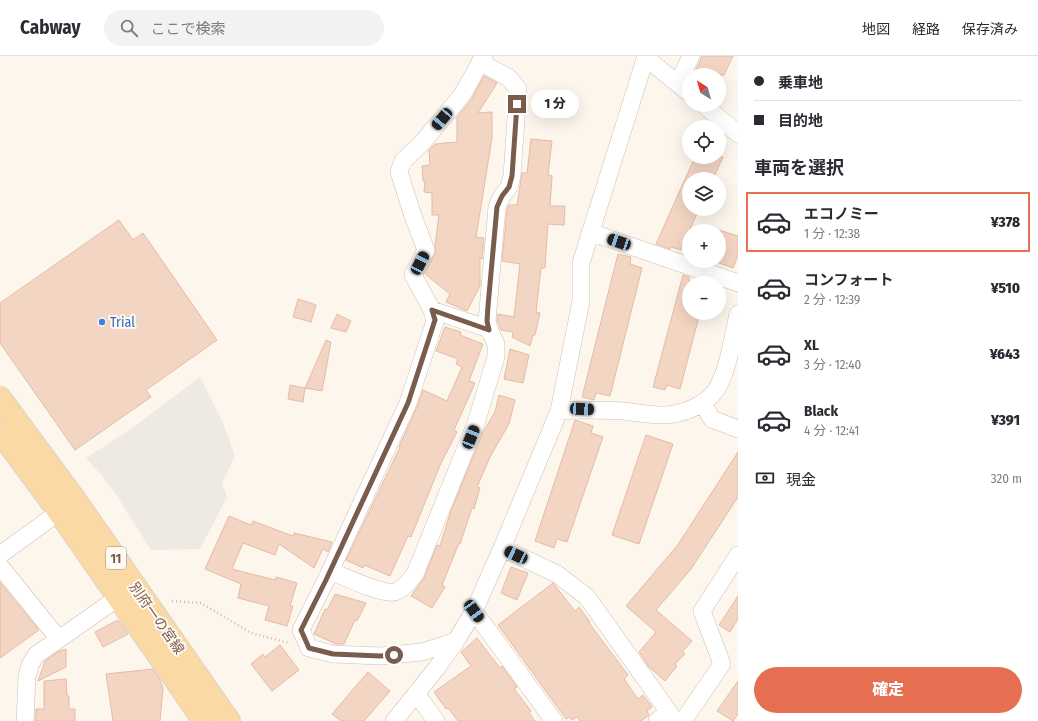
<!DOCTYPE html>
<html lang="ja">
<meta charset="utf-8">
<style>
:root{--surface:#fff;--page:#f2f2f3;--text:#2b2b33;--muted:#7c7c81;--line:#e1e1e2;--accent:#e76f51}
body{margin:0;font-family:"Fira Sans Condensed","Noto Sans JP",sans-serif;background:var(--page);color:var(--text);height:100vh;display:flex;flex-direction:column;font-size:15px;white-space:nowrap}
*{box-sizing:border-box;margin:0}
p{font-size:13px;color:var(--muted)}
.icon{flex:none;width:22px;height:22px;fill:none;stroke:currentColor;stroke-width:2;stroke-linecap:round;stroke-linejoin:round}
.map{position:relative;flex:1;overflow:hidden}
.panel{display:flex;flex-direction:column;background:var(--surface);width:300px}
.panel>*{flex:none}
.banner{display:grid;align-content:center;height:88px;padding:0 16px;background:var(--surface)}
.needle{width:26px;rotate:323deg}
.controls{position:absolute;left:682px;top:12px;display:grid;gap:8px}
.controls a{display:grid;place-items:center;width:44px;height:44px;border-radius:50%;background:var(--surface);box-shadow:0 4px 16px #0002;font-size:20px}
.end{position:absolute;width:18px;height:18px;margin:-9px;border:5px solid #7a5c4d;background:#fff;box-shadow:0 0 0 2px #fff}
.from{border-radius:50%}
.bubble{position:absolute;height:28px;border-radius:14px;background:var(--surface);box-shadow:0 4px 16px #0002;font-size:13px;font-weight:800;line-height:28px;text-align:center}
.car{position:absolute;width:12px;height:24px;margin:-12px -6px;border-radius:5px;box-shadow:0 0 3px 1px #0007;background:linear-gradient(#222 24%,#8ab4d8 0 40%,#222 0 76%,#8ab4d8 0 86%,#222 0)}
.banner b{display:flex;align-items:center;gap:14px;height:38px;font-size:15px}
.banner b+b{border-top:1px solid var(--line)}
.banner i{width:10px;height:10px;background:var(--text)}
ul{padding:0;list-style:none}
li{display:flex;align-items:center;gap:12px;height:60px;margin:0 8px 6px;padding:0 8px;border:2px solid transparent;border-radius:0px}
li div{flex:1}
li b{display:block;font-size:15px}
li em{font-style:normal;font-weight:800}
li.current{border-color:var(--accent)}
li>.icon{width:36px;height:36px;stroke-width:1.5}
h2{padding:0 16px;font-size:18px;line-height:48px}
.pay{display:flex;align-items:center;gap:10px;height:44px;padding:0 16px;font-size:15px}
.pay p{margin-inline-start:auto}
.button{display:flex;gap:8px;margin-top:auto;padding:8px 16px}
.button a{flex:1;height:46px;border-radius:24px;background:var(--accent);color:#fff;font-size:16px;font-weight:800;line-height:46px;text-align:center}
header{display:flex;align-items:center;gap:24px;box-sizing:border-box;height:56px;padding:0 20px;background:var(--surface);border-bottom:1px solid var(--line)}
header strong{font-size:19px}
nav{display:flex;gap:22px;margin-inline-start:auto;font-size:14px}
.search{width:280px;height:36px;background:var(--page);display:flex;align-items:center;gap:10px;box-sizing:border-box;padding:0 14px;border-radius:22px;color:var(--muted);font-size:15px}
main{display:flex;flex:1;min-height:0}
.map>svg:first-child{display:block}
.industrial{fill:#efe9e4}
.building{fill:#f3d5c3;stroke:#e6bba3}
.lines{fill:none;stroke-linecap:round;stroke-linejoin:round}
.minor-casing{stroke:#d1beb0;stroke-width:18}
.primary-casing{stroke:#dad1cd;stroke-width:24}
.path{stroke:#d9b8a5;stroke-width:2.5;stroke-dasharray:1 3;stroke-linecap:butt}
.minor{stroke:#fff;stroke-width:17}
.primary{stroke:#fbd9a5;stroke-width:22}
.route{stroke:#7a5c4d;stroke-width:5}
.shop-dot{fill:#3f7fe0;stroke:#fffaf3;stroke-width:1.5}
.labels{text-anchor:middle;stroke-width:4;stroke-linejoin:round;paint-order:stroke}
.shield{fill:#fffaf3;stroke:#a28b7f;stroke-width:1}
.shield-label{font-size:13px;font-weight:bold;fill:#7a5c4d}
.shop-label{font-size:14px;fill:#366cbe;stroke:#fffaf3;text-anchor:start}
.street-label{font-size:14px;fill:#7a5c4d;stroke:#fffaf3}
</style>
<header>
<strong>Cabway</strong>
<div class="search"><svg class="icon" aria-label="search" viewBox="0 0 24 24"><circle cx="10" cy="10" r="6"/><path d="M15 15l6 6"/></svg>ここで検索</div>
<nav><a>地図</a><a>経路</a><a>保存済み</a></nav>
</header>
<main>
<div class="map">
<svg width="738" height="665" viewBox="0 0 738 665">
<rect width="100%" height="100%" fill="#fdf6ec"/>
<path class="industrial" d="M200,321L223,367L235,400L222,427L227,441L200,493L151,494L115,437L103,421L86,402L134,371Z"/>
<path class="building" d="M702,0H733L724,19H694Z
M484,20L497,27L478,57L492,56V82L476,181L484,182L482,203L480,202V230L467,255L446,246L450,238L425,218L436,195L435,190L439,159H432V137L424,136L425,125H423L422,110L430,109L429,94L435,88L457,86V61L471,44Z
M531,83L552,85L548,119L552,120L550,150H565L564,169L548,168L545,212H541L536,256L540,257L535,279H533L530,290L512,281L513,276L501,274L497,264L498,258L514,261L520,208L502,205L507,154L509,149H517L522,117H527Z
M695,101H723L713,123H689V153H699L681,194L671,191L670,193L656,188Z
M119,164L133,184L143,177L217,284L146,334L151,341L75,394L0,287V247Z
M719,174L738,180V199L733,212L719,207Z
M618,198L631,201L630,208L642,212L610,340L596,337L594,344L582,341Z
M683,219L689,221V257H700L680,333L667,329L665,334L653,331Z
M298,243L316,249L311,266L293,261Z
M337,258L351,265L346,276L331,272Z
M445,271L461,276L460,279L483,288L469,325L475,327L454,374L457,376L441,407L411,481L408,480L390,520L364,509L363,512L346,504L400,391H399L417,351L423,334L447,345L462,311L456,308L458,303L436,295Z
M326,284L331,286L322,335L305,332L303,346L288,343L290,329L305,332Z
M510,293L529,299L523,327L504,323Z
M499,339L515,344L509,368L490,401L477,431L480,432L474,453L472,452L460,488L459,487L442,529L445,531L432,552L411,540L424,522L437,489L440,490L451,455L483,376L495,356Z
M575,364L593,370L591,377L603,381L567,486L557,483L554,492L535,485Z
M646,379L673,388L639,488L612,479Z
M738,396V441L691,513L656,554L692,585L682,596L685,598L675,608L677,610L665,625L649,611L639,596L656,576L626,550L677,490Z
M229,460L251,469L253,465L293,480L294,477L332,486L328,496L323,493L314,512L279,488L275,499L243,487L232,513L275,524L276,521L297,527L290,550H293L287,570L265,564L269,550L238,542L241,528L205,513Z
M511,511L528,517L517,544L501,537Z
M0,526L39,574L0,602Z
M553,527L575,555L579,551L590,566L589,567L628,619L624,623L638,643L643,639L652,651L647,655L649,659L641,665H580L577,661L572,664L570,661L566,663L498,569Z
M335,538L366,547L357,565L355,564L344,588H336L314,578L325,553L327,554Z
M738,540V563L730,576L719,569Z
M118,564L128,578L103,591L95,576Z
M477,582L500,612L502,610L517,631L514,633L531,655L529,657L535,665H458L448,652L446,653L434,636L471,610L461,596Z
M280,589L299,614L272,635L251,608L263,598L265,601Z
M66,593V611L38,625L45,605L59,595Z
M153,613L159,622L163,632L160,665H113L106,618Z
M368,616L390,635L364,665H341L332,658Z
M66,623L67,640H69V653H75V665H35L36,653H44V625Z
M738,625V658L733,665L717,655Z"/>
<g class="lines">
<g class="minor-casing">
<path id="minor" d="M645,1L689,37
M678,28L691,0
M704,49L738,78
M590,176L738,227
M432,254L489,273
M702,347L712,363L738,373
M559,355C581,353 602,354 623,355C636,356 649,359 662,359C681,359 705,350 716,334C728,316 733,280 738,258
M502,492L557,518L587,541L675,665
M0,499L59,456
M0,510L58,582
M330,515C343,520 382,539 395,536C404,533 409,525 415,518L476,367L496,301V288L489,273L487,265L497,151L502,140L509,131L512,120L518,33L509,22L480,6
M474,555L554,665
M456,585L422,596L380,600L333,598L309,592L301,574L326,524L408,347L435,265L432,254L413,219L426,194L413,160L399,116L403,105L422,87L462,39L484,0
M416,637L436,665
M25,665L27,621L30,609L36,599L112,546L119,544
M394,665L436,613L456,585L474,555L502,492L559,355L581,245V207L646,0
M657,665L668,656
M683,665L722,608L702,555L738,499"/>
</g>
<g class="primary-casing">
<path id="primary" d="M0,342L73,441L229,665
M0,376L59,456L204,665"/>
</g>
<path class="path" d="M172,545L201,547L251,577L289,587"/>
<use href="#minor" class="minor"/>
<use href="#primary" class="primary"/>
</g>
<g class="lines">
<path class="route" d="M394,599L380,600L333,598L309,592L301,574L326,524L408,347L435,264L432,254L489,274L487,265L488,250L497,151L502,140L509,131L512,120L517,48"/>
</g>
<circle class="shop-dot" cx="102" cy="266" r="4"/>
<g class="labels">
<rect class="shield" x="106" y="491" width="20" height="22" rx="3"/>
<g class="shield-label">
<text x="116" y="507">11</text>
</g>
<g class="shop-label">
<text x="110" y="271">Trial</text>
</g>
<g class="street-label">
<text transform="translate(157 562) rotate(55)" y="5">別府一の宮線</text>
</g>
</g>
</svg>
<div class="controls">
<a><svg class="needle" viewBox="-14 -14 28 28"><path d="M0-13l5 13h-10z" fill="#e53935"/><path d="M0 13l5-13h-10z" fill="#7c7c81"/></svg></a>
<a><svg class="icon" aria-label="locate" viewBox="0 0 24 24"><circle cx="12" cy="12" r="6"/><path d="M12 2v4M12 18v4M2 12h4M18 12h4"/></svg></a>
<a><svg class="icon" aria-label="layers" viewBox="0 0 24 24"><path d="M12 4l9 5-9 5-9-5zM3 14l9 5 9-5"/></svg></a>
<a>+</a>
<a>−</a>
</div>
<i class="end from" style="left:394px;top:599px"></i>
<i class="end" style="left:517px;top:48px"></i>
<div class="bubble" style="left:531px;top:34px;width:48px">1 分</div>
<i class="car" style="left:442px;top:63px;rotate:220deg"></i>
<i class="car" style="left:619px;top:186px;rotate:289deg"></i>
<i class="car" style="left:420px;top:207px;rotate:27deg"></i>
<i class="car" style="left:582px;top:353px;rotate:93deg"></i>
<i class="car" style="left:471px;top:381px;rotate:22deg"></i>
<i class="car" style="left:516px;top:499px;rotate:295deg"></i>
<i class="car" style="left:474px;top:555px;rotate:144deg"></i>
</div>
<section class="panel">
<div class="banner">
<b><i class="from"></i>乗車地</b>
<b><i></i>目的地</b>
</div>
<h2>車両を選択</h2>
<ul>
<li class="current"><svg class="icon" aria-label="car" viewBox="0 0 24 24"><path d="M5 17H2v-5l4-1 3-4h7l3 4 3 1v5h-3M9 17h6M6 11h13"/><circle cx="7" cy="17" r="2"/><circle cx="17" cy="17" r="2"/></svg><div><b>エコノミー</b><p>1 分 · 12:38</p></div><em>¥378</em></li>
<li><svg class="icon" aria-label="car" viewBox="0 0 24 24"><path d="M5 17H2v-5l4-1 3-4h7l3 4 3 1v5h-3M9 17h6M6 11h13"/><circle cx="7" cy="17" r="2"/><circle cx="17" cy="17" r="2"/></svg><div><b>コンフォート</b><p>2 分 · 12:39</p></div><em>¥510</em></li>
<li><svg class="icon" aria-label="car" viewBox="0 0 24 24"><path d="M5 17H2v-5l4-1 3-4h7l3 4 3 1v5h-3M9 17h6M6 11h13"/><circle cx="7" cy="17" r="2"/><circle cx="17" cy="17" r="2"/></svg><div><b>XL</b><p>3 分 · 12:40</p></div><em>¥643</em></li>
<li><svg class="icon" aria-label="car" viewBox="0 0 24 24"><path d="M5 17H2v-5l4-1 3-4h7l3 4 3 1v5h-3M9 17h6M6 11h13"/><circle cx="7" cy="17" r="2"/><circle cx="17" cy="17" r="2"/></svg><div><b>Black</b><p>4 分 · 12:41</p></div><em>¥391</em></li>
</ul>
<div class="pay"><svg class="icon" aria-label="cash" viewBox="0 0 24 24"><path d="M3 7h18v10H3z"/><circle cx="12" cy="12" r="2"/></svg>現金<p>320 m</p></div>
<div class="button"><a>確定</a></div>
</section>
</main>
